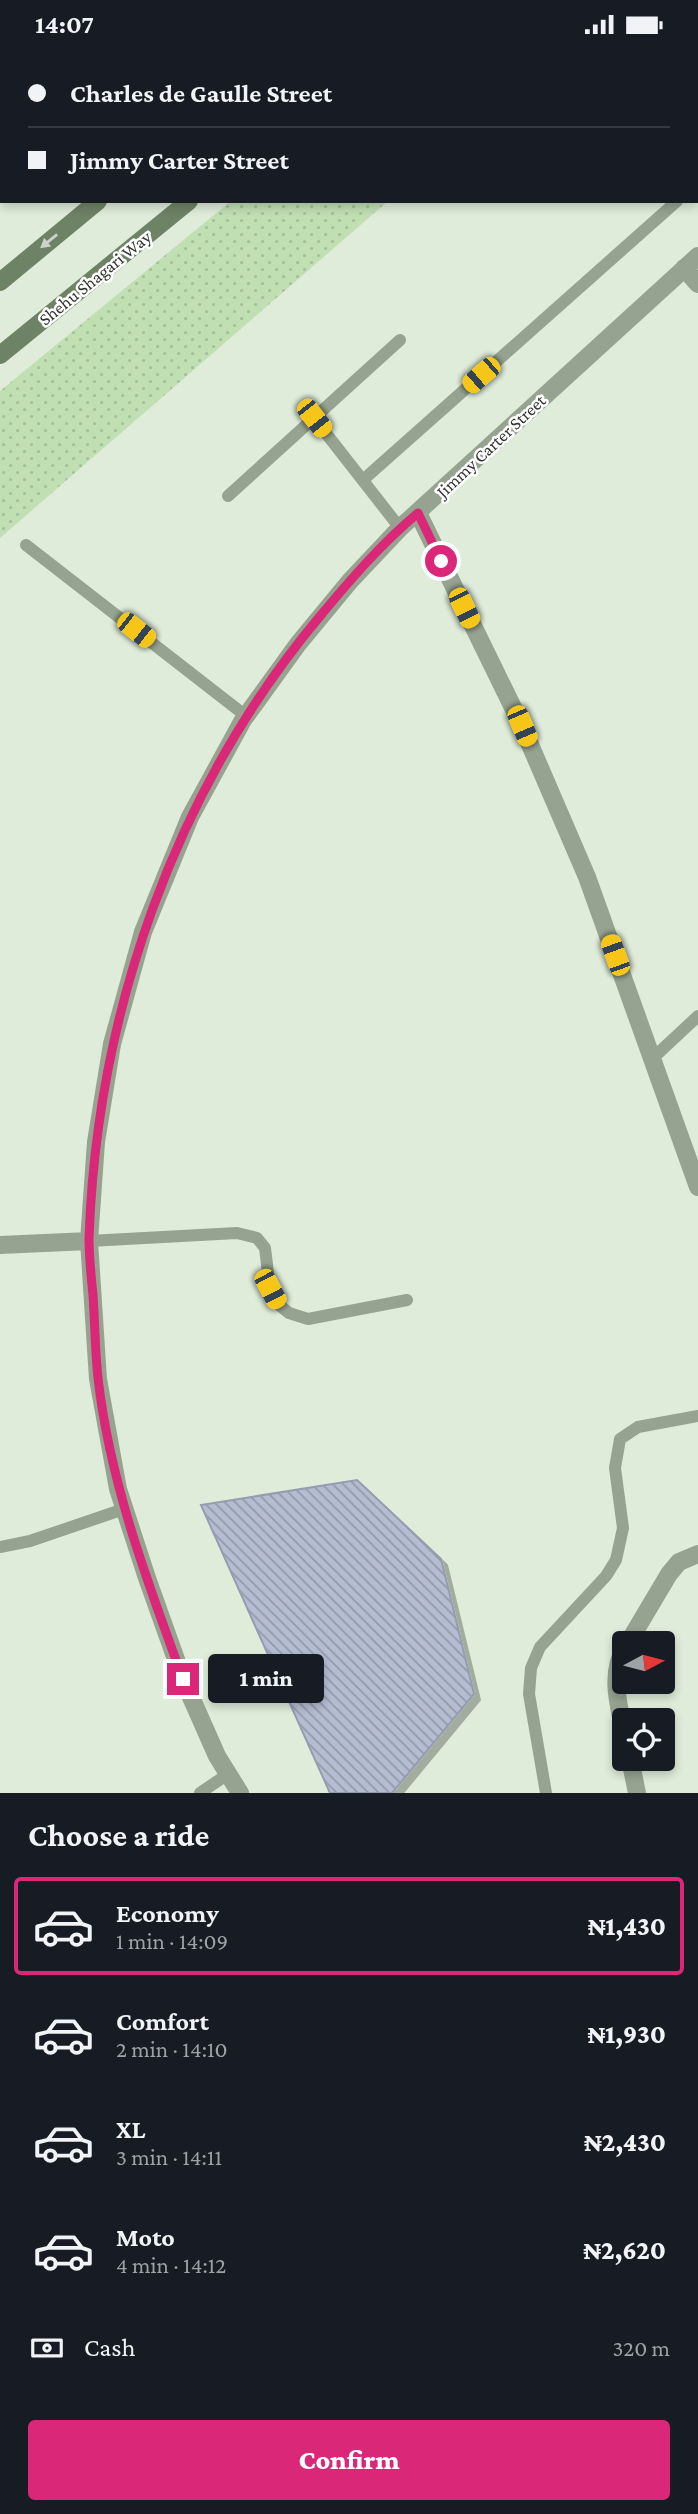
<!DOCTYPE html>
<meta charset="utf-8">
<style>
:root{--surface:#171b24;--page:#242831;--text:#f1f3f6;--muted:#9ea1a6;--line:#363941;--accent:#db2777}
body{margin:0;font-family:"Crimson Pro",serif;background:var(--page);color:var(--text);height:100vh;display:flex;flex-direction:column;font-size:26px;white-space:nowrap}
*{box-sizing:border-box;margin:0}
p{font-size:23px;color:var(--muted)}
.icon{flex:none;width:38px;height:38px;fill:none;stroke:currentColor;stroke-width:2;stroke-linecap:round;stroke-linejoin:round}
.map{position:relative;height:1744px;overflow:hidden}
.sheet{display:flex;flex-direction:column;background:var(--surface);flex:1}
.sheet>*{flex:none}
.top-card{position:absolute;left:0px;top:0px;width:698px;height:154px;box-shadow:0 4px 10px #0003;display:grid;align-content:center;height:154px;padding:0 28px;background:var(--surface)}
.needle{width:46px;rotate:83deg}
.fabs{position:absolute;left:612px;top:1582px;display:grid;gap:14px}
.fabs a{display:grid;place-items:center;width:63px;height:63px;border-radius:7px;background:var(--surface);box-shadow:0 4px 10px #0003;font-size:35px}
.end{position:absolute;width:32px;height:32px;margin:-16px;border:9px solid #db2777;background:#fff;box-shadow:0 0 0 4px #fff}
.from{border-radius:50%}
.bubble{position:absolute;height:49px;border-radius:7px;background:var(--surface);box-shadow:0 4px 10px #0003;font-size:23px;font-weight:800;line-height:49px;text-align:center}
.car{position:absolute;width:21px;height:42px;margin:-21px -10px;border-radius:9px;box-shadow:0 0 5px 2px #0007;background:linear-gradient(#f5c518 24%,#345 0 40%,#f5c518 0 76%,#345 0 86%,#f5c518 0)}
.top-card b{display:flex;align-items:center;gap:24px;height:66px;font-size:26px}
.top-card b+b{border-top:2px solid var(--line)}
.top-card i{width:18px;height:18px;background:var(--text)}
ul{padding:0;list-style:none}
li{display:flex;align-items:center;gap:21px;height:98px;margin:0 14px 10px;padding:0 14px;border:4px solid transparent;border-radius:7px}
li div{flex:1}
li b{display:block;font-size:26px}
li em{font-style:normal;font-weight:800}
li.on{border-color:var(--accent)}
li>.icon{width:63px;height:63px;stroke-width:1.5}
h2{padding:0 28px;font-size:32px;line-height:84px}
.pay{display:flex;align-items:center;gap:18px;height:77px;padding:0 28px;font-size:26px}
.pay p{margin-inline-start:auto}
.action{display:flex;gap:14px;margin-top:auto;padding:14px 28px}
.action a{flex:1;height:80px;border-radius:7px;background:var(--accent);color:#fff;font-size:28px;font-weight:800;line-height:80px;text-align:center}
.status{display:flex;justify-content:space-between;align-items:center;height:49px;padding:0 35px;background:var(--surface);direction:ltr}
.status svg{height:19px;fill:currentColor}
.map>svg:first-child{display:block}
.grass{fill:url(#grass-dots)}
.building{fill:url(#building-back-hatch);stroke:#949db0;stroke-width:2;filter:url(#shadow)}
.lines{fill:none;stroke-linecap:round;stroke-linejoin:round}
.lane{stroke:#95a390;stroke-width:12}
.street{stroke:#95a390;stroke-width:18}
.secondary{stroke:#6e8266;stroke-width:18}
.oneway{fill:#ccd3c9}
.route{stroke:#db2777;stroke-width:9}
.labels{text-anchor:middle;stroke-width:5;stroke-linejoin:round;paint-order:stroke}
.street-label{font-size:18px;fill:#30362e;stroke:#fff}
</style>
<div class="status"><b>14:07</b><svg viewBox="0 0 49 12"><path d="M0 12V9h3v3zM5 12V6h3v6zM10 12V3h3v9zM15 12V0h3v12zM26 1h20v11H26zM47 4h2v5h-2z"/></svg></div>
<div class="map">
<svg width="698" height="1744" viewBox="0 0 698 1744">
<defs>
<pattern id="grass-dots" width="8" height="8" patternUnits="userSpaceOnUse" patternTransform="scale(1.75)"><rect width="8" height="8" fill="#c0dfb3"/><path d="M2 2h.1M6 6h.1" fill="none" stroke="#a5c09a" stroke-width="1.8" stroke-linecap="round"/></pattern>
<pattern id="building-back-hatch" width="6" height="6" patternUnits="userSpaceOnUse" patternTransform="scale(1.75)"><rect width="6" height="6" fill="#b4bdd1"/><path d="M-1 5l2 2M0 0l6 6M5-1l2 2" fill="none" stroke="#939aaa"/></pattern>
<filter id="shadow"><feDropShadow dx="6" dy="6" stdDeviation="0" flood-color="#0004"/></filter>
</defs>
<rect width="100%" height="100%" fill="#deecd9"/>
<path class="grass" d="M416,0H564L414,2Z
M231,152H388L0,489V342Z"/>
<path class="building" d="M357,1431L441,1510L474,1645L392,1744H330L201,1456Z"/>
<g class="lines">
<path class="lane" d="M242,0L243,2
M92,2L95,0
M0,36H2
M696,58L698,59
M696,135L698,134
M314,369L400,479
M363,431L677,152
M228,447L400,291
M26,496L246,667
M653,1009L698,967
M89,1192L237,1184L257,1189L265,1199L270,1240L278,1255L289,1264L308,1270L407,1251
M0,1498L30,1492L124,1460
M200,1744L228,1725
M546,1744L529,1645L531,1619L540,1598L606,1527L616,1511L623,1479L615,1419L620,1390L638,1378L698,1367"/>
<path class="street" d="M684,219L698,235
M418,464L522,677L587,828L698,1138
M0,1196L89,1192
M628,1594L669,1525L679,1513L698,1505
M625,1599C609,1625 619,1658 625,1686
M630,1710L637,1744
M240,1744L217,1707L183,1630L147,1529L118,1440L98,1330L89,1192L96,1093L112,995L143,883L190,768L243,671L298,595L350,532L400,479L698,207"/>
<path class="secondary" d="M283,2L285,0
M375,2L377,0
M0,233L98,152
M0,306L189,152"/>
</g>
<defs><path id="oneway-solid" d="M-6-.8H1V-3.2L6.5 0L1 3.2V.8H-6Z" transform="scale(1.75)"/></defs>
<use class="oneway" href="#oneway-solid" transform="translate(49 192) rotate(141)"/>
<g class="lines">
<path class="route" d="M183,1630C147,1532 110,1434 98,1329C95,1302 95,1274 93,1246C91,1227 89,1208 89,1189C97,963 175,740 321,566C351,530 382,494 418,464L441,512"/>
</g>
<g class="labels">
<g class="street-label">
<text transform="translate(95 229) rotate(-39)" y="6">Shehu Shagari Way</text>
<text transform="translate(491 397) rotate(-43)" y="6">Jimmy Carter Street</text>
</g>
</g>
</svg>
<div class="fabs">
<a><svg class="needle" viewBox="-14 -14 28 28"><path d="M0-13l5 13h-10z" fill="#e53935"/><path d="M0 13l5-13h-10z" fill="#9ea1a6"/></svg></a>
<a><svg class="icon" aria-label="locate" viewBox="0 0 24 24"><circle cx="12" cy="12" r="6"/><path d="M12 2v4M12 18v4M2 12h4M18 12h4"/></svg></a>
</div>
<i class="end from" style="left:441px;top:512px"></i>
<i class="end" style="left:183px;top:1630px"></i>
<div class="bubble" style="left:208px;top:1605px;width:116px">1 min</div>
<i class="car" style="left:481px;top:326px;rotate:229deg"></i>
<i class="car" style="left:314px;top:369px;rotate:142deg"></i>
<i class="car" style="left:464px;top:559px;rotate:154deg"></i>
<i class="car" style="left:136px;top:581px;rotate:128deg"></i>
<i class="car" style="left:522px;top:677px;rotate:157deg"></i>
<i class="car" style="left:615px;top:906px;rotate:340deg"></i>
<i class="car" style="left:270px;top:1240px;rotate:152deg"></i>
<div class="top-card">
<b><i class="from"></i>Charles de Gaulle Street</b>
<b><i></i>Jimmy Carter Street</b>
</div>
</div>
<section class="sheet">
<h2>Choose a ride</h2>
<ul>
<li class="on"><svg class="icon" aria-label="car" viewBox="0 0 24 24"><path d="M5 17H2v-5l4-1 3-4h7l3 4 3 1v5h-3M9 17h6M6 11h13"/><circle cx="7" cy="17" r="2"/><circle cx="17" cy="17" r="2"/></svg><div><b>Economy</b><p>1 min · 14:09</p></div><em>₦1,430</em></li>
<li><svg class="icon" aria-label="car" viewBox="0 0 24 24"><path d="M5 17H2v-5l4-1 3-4h7l3 4 3 1v5h-3M9 17h6M6 11h13"/><circle cx="7" cy="17" r="2"/><circle cx="17" cy="17" r="2"/></svg><div><b>Comfort</b><p>2 min · 14:10</p></div><em>₦1,930</em></li>
<li><svg class="icon" aria-label="car" viewBox="0 0 24 24"><path d="M5 17H2v-5l4-1 3-4h7l3 4 3 1v5h-3M9 17h6M6 11h13"/><circle cx="7" cy="17" r="2"/><circle cx="17" cy="17" r="2"/></svg><div><b>XL</b><p>3 min · 14:11</p></div><em>₦2,430</em></li>
<li><svg class="icon" aria-label="car" viewBox="0 0 24 24"><path d="M5 17H2v-5l4-1 3-4h7l3 4 3 1v5h-3M9 17h6M6 11h13"/><circle cx="7" cy="17" r="2"/><circle cx="17" cy="17" r="2"/></svg><div><b>Moto</b><p>4 min · 14:12</p></div><em>₦2,620</em></li>
</ul>
<div class="pay"><svg class="icon" aria-label="cash" viewBox="0 0 24 24"><path d="M3 7h18v10H3z"/><circle cx="12" cy="12" r="2"/></svg>Cash<p>320 m</p></div>
<div class="action"><a>Confirm</a></div>
</section>
